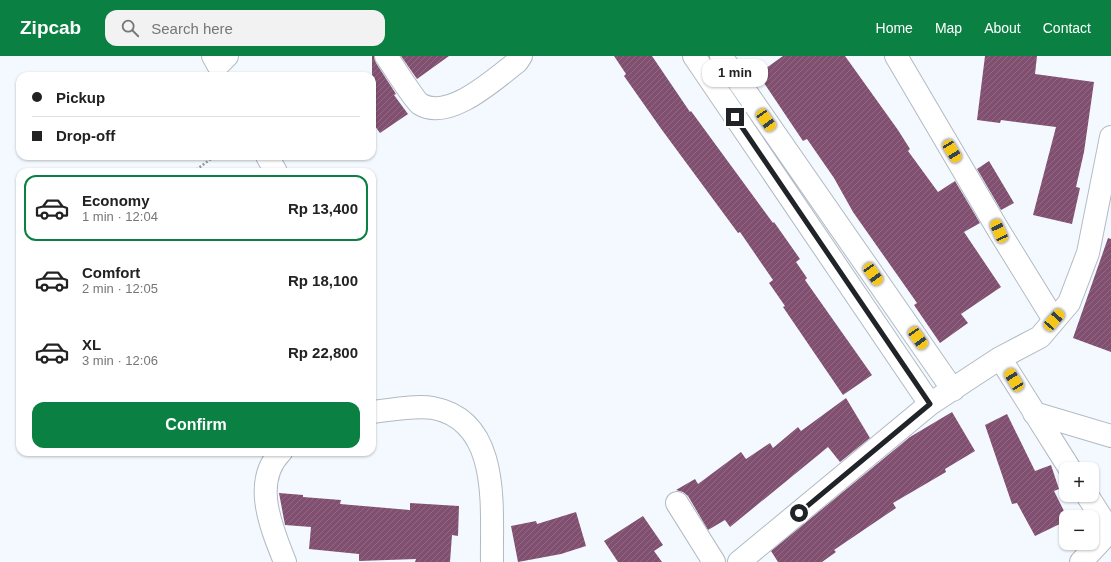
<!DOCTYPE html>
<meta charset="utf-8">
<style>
:root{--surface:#fff;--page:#f2f2f2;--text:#222;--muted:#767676;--line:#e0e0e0;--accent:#0b8043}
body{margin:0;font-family:Helvetica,sans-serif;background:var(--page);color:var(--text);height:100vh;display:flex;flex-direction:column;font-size:15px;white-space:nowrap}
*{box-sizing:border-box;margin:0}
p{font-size:13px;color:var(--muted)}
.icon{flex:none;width:22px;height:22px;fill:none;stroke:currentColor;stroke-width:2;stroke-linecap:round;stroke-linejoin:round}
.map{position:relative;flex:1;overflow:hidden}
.drawer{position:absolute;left:16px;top:112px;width:360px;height:288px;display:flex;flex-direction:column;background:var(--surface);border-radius:12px;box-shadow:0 1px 3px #0004}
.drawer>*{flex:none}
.top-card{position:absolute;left:16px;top:16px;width:360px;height:88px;border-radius:12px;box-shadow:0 1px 3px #0004;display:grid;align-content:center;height:88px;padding:0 16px;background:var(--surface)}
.fabs{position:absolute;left:1059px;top:406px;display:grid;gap:8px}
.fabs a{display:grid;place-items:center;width:40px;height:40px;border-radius:8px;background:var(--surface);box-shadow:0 1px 3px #0004;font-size:20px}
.end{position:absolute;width:18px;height:18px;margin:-9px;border:5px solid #202327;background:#fff;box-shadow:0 0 0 2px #fff}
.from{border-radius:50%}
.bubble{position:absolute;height:28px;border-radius:12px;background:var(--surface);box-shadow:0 1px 3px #0004;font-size:13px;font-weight:700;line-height:28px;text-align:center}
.car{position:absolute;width:12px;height:24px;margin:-12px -6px;border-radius:5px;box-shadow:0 0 3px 1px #0007;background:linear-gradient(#f5c518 24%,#345 0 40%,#f5c518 0 76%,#345 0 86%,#f5c518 0)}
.top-card b{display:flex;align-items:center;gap:14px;height:38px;font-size:15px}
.top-card b+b{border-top:1px solid var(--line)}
.top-card i{width:10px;height:10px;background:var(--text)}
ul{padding:7px 0 0;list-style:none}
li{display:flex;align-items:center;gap:12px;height:66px;margin:0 8px 6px;padding:0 8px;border:2px solid transparent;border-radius:12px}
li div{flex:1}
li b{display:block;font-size:15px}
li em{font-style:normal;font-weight:700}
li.selected{border-color:var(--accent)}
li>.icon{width:36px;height:36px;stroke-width:1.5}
.button{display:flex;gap:8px;margin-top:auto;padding:8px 16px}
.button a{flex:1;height:46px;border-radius:12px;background:var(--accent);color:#fff;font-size:16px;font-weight:700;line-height:46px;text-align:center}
header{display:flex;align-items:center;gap:24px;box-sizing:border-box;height:56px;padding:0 20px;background:var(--accent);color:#fff}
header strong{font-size:19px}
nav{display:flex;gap:22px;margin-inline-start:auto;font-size:14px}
.search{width:280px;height:36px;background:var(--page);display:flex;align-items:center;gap:10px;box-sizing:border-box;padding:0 14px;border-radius:12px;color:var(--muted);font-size:15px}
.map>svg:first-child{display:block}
.building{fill:url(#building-hatch)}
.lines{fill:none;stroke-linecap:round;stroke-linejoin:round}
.minor-casing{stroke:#b1bac3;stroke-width:24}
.path{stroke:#95999e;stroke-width:2.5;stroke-dasharray:2 2;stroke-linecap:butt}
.minor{stroke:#fff;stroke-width:22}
.route{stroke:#202327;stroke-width:5}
</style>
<header>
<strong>Zipcab</strong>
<div class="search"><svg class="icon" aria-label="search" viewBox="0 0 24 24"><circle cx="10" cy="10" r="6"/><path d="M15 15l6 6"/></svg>Search here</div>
<nav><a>Home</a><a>Map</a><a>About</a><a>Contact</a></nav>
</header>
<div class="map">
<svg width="1111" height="506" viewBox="0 0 1111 506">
<defs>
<pattern id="building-hatch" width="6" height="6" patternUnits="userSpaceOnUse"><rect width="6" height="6" fill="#814f70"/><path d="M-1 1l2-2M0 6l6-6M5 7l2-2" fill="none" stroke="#906a84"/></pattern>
</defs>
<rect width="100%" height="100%" fill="#f3f9fe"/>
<path class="building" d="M372,0H374L376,7L396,38L394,39L408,58L380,77L372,66Z
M401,0H449L417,23Z
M614,0H652L690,56L691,55L773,167L774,166L800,203L796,206L807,222L805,224L872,319L843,339L783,251L785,250L769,227L773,224L740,176L738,177L662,74L624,20L626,18Z
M783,0H845L898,74L910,93L908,95L938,136L955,125L980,167L964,176L1001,231L961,258L968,267L940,287L914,249L917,247L853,156L834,122L807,83L803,85L758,18Z
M985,0H1037L1035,18L1094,26L1084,96L1076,131L1080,132L1072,168L1033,159L1056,71L1001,64L1000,67L977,64Z
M989,105L1014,147L1001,154L977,113Z
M1108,182L1111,183V296L1073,282Z
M846,342L870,382L840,406L828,391L730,471L725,464L708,474L688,440L683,436L676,434L695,423L698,428L741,396L746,403L770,387L773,392L798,371L801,375Z
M952,356L975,395L945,413L946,416L893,447L896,452L834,494L836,496L822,506H778L771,495L910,381Z
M1007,358L1035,415L1051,409L1059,433L1054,435L1067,461L1066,465L1035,480L1017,447L1012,448L985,369Z
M279,437L303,439V441L341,444L340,448L410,454V447L459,450L458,480L452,479L450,506H415L416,503L359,505V498L309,493L311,471L285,469Z
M576,456L586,490L561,498L518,506L511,470L536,465L537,468Z
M643,460L663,489L654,495L662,506H618L604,485Z"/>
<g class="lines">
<g class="minor-casing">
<path id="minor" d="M213,0L218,9L227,0
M386,0C392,8 414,44 420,48C449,66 496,22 517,6L521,0
M694,0L930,348
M721,0L953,334
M896,0L999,175L1054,264
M267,100L276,116
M1000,302L1070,413
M372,356C390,354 416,349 433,352C502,365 491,454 492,506
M1034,357L1111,380
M281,396C251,426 272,473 285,506
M1087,439L1110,475
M677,447L714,506
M739,506L930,348L1000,302L1040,281L1069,247L1088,197L1111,81
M1081,506L1111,474"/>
</g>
<path class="path" d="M193,116L215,100"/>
<use href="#minor" class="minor"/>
</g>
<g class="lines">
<path class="route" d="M735,61L930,348L799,457"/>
</g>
</svg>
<div class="fabs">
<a>+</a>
<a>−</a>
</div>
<i class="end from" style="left:799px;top:457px"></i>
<i class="end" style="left:735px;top:61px"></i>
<div class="bubble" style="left:702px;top:3px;width:66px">1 min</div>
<i class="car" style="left:766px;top:64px;rotate:145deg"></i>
<i class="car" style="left:952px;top:95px;rotate:149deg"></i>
<i class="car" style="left:999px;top:175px;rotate:335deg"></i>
<i class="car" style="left:873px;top:218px;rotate:145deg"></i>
<i class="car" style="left:1054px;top:264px;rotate:41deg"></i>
<i class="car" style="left:918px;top:282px;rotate:145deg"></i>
<i class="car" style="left:1014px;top:324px;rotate:328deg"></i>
<div class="top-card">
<b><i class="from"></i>Pickup</b>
<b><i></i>Drop-off</b>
</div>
<section class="drawer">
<ul>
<li class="selected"><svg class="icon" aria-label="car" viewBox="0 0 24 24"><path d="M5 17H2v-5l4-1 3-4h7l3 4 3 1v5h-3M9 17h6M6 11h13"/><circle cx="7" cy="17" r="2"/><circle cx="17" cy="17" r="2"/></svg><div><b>Economy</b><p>1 min · 12:04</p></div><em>Rp 13,400</em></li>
<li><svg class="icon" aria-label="car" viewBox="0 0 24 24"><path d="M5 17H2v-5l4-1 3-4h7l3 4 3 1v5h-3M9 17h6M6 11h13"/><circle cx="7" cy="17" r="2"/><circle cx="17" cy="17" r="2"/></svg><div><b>Comfort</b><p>2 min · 12:05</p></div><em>Rp 18,100</em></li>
<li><svg class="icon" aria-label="car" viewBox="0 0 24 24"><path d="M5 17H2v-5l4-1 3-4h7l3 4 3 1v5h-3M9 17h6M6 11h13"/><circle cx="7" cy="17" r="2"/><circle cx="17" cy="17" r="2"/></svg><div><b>XL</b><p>3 min · 12:06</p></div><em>Rp 22,800</em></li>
</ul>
<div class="button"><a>Confirm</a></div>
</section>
</div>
